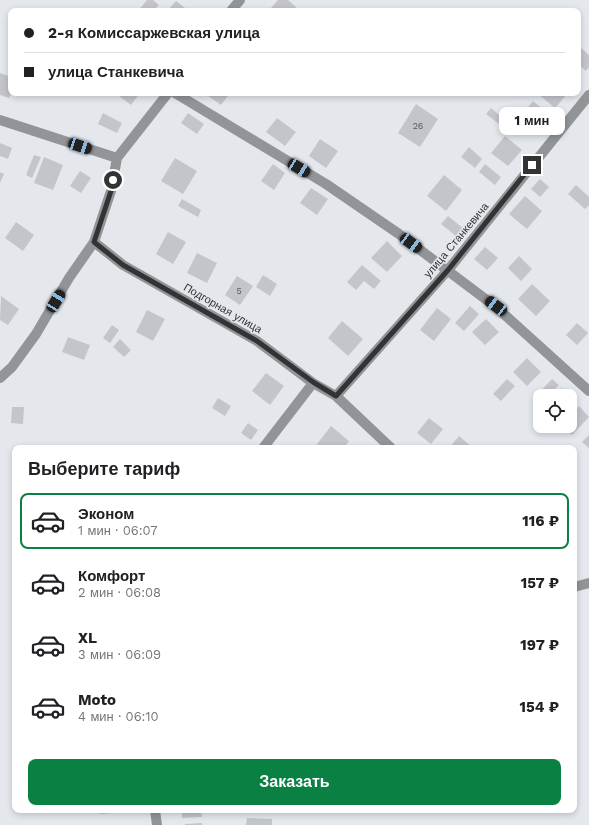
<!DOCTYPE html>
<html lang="ru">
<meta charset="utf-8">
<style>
:root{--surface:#fff;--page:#f6f6f6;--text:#202124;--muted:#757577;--line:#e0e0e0;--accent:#0b8043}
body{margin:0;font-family:"Work Sans",sans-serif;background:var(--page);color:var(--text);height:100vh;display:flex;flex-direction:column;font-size:15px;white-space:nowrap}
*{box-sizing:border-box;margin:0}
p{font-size:13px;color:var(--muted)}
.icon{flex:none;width:22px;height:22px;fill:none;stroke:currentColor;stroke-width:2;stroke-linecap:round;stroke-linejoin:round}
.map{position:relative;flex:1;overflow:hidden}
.sheet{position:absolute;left:12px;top:445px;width:565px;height:368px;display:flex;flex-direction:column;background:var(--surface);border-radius:8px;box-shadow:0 2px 6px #0003}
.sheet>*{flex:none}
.banner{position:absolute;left:8px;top:8px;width:573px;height:88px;border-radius:8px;box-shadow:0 2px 6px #0003;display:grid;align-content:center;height:88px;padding:0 16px;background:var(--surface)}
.buttons{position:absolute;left:533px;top:389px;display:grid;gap:8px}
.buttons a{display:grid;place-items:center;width:44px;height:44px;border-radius:8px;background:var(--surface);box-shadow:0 2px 6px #0003;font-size:20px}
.end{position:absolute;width:18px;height:18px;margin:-9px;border:5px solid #313335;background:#fff;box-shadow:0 0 0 2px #fff}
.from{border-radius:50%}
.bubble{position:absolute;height:28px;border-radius:8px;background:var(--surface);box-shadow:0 2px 6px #0003;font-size:13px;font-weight:700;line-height:28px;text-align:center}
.car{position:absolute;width:12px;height:24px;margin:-12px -6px;border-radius:5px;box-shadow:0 0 3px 1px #0007;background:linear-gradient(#222 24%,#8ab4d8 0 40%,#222 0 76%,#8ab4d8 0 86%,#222 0)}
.banner b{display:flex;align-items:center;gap:14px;height:38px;font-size:15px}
.banner b+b{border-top:1px solid var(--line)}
.banner i{width:10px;height:10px;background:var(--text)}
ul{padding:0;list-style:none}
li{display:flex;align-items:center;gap:12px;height:56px;margin:0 8px 6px;padding:0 8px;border:2px solid transparent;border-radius:8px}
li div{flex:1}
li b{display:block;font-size:15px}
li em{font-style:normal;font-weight:700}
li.current{border-color:var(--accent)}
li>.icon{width:36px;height:36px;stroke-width:1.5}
h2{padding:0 16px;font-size:18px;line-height:48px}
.primary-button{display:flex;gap:8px;margin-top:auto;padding:8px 16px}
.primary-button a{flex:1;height:46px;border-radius:8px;background:var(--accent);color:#fff;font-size:16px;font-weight:700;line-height:46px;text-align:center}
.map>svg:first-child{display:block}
.building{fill:#c4c5cb}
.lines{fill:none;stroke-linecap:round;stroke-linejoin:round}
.minor{stroke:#929597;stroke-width:10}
.route{stroke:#313335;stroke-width:5}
.labels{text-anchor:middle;stroke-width:3;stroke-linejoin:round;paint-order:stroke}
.number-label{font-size:9px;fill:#56585a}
.street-label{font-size:11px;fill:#313335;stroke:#e4e8ed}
</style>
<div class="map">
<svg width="589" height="825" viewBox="0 0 589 825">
<rect width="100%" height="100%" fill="#e4e8ed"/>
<path class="building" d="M147,0H153L159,5L153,11H140L139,10Z
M278,0H288L296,7L293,11H274L271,8Z
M176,1L189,11H167Z
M579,46L589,55V67L586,71L578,64Z
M0,73L11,77V93L9,98L0,95Z
M115,93H140L131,105Z
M204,93H230L221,105Z
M539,93H568L555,108L538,94Z
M533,101L550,115L536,131L520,117Z
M416,104L438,119L420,147L398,133Z
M491,108L512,126L508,131L486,114Z
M103,113L122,123L117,133L98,124Z
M188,113L204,124L197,134L181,123Z
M277,118L296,132L285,146L266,132Z
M505,136L522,150L508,166L491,153Z
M320,139L338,151L326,168L309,156Z
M0,143L12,148L8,159L0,156Z
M469,147L482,159L475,168L461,157Z
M34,155L41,157L32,178L26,175Z
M44,157L63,165L53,190L34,183Z
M175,158L197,171L183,194L161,181Z
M273,164L285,173L274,190L261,181Z
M485,164L501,177L495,185L479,172Z
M80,171L91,178L81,193L70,186Z
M0,172L4,174L0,183Z
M444,175L462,190L446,211L427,196Z
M540,179L549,187L540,197L531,189Z
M576,185L589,197V205L585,209L568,194Z
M311,188L328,199L317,215L300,203Z
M525,196L542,211L527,229L509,214Z
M182,199L201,210L198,217L178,206Z
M448,216L463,228L456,236L441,224Z
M16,222L34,235L23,251L5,238Z
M168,232L186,242L173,264L156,254Z
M387,241L402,256L387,272L371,258Z
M485,247L498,258L487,270L474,259Z
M197,253L217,263L207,283L187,273Z
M519,256L532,269L521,281L508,268Z
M362,265L381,281L374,289L364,281L356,290L347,282Z
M263,275L277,284L270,296L256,287Z
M237,276L253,286L240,305L225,295Z
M532,284L550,301L536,316L518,299Z
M1,296L19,309L8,325L0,320Z
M470,306L479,314L464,331L455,323Z
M437,308L451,319L434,341L420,330Z
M147,310L165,319L153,341L136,332Z
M486,319L499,332L485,345L472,332Z
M342,321L363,339L348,356L328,338Z
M577,323L588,333L577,345L566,335Z
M112,325L119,330L110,343L103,338Z
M68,337L90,345L84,360L62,352Z
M120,339L131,350L124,357L113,347Z
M527,358L541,372L527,386L513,372Z
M266,373L284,386L270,405L252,391Z
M507,379L515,386L501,401L493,394Z
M552,379L559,385L549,396H540V402L535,397Z
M561,388L569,395L568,396H554Z
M218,398L231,406L225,416L212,408Z
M579,406L589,417L572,435L563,426H570V416Z
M12,407H24L23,424L11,423Z
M429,418L443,429L431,444L417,433Z
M248,423L258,430L251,440L241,433Z
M331,426L349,441L344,448H314Z
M589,435V448L582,442Z
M459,436L471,446L469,448H449Z
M100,810H126V812L100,814Z
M182,810H201L202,817L182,818Z
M247,818L272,819V825H246Z
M202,823V825H185V824Z"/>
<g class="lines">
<path class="minor" d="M231,11L240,0
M175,93L326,184L399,234L496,307L589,391
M0,120L117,158
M94,242L123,265L257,341L313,383L336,396L391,448
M0,378L12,367L36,334L69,278L94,242L111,191L117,158L168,93
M336,396L448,270L589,95
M263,448L313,383
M574,587L589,583
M155,810L157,825"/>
</g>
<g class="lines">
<path class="route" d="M113,180L111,191L94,242L123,265L257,341L313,382L336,396L448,270L532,165"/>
</g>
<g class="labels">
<g class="number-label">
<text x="418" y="129">26</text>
<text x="239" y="294">5</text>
</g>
<g class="street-label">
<text transform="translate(456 240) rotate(-50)" y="4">улица Станкевича</text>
<text transform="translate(223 308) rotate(30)" y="4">Подгорная улица</text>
</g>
</g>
</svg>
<div class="buttons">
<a><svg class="icon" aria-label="locate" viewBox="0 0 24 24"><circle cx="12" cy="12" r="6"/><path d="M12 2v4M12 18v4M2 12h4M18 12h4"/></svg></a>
</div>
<i class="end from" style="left:113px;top:180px"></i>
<i class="end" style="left:532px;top:165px"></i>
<div class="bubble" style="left:499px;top:107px;width:66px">1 мин</div>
<i class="car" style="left:80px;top:146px;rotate:108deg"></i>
<i class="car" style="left:299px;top:168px;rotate:121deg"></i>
<i class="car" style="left:411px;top:243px;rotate:126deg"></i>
<i class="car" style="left:56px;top:301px;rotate:31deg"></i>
<i class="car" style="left:496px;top:306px;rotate:307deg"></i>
<div class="banner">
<b><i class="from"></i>2-я Комиссаржевская улица</b>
<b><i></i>улица Станкевича</b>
</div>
<section class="sheet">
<h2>Выберите тариф</h2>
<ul>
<li class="current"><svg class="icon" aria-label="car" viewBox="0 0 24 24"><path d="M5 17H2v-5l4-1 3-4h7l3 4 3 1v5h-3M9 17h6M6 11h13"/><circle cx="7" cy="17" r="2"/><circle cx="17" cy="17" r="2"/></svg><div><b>Эконом</b><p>1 мин · 06:07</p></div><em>116 ₽</em></li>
<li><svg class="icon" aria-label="car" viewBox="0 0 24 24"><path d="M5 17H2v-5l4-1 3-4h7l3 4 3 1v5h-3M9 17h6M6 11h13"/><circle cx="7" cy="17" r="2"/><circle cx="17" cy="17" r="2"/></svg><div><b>Комфорт</b><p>2 мин · 06:08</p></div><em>157 ₽</em></li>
<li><svg class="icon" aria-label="car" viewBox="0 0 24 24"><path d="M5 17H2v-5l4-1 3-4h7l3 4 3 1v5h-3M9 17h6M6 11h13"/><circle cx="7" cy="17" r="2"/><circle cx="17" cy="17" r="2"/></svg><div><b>XL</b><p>3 мин · 06:09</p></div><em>197 ₽</em></li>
<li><svg class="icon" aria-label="car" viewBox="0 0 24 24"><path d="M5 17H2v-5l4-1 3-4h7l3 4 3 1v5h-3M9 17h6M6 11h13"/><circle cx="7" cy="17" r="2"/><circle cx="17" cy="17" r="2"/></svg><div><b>Moto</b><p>4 мин · 06:10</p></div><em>154 ₽</em></li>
</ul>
<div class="primary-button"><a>Заказать</a></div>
</section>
</div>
